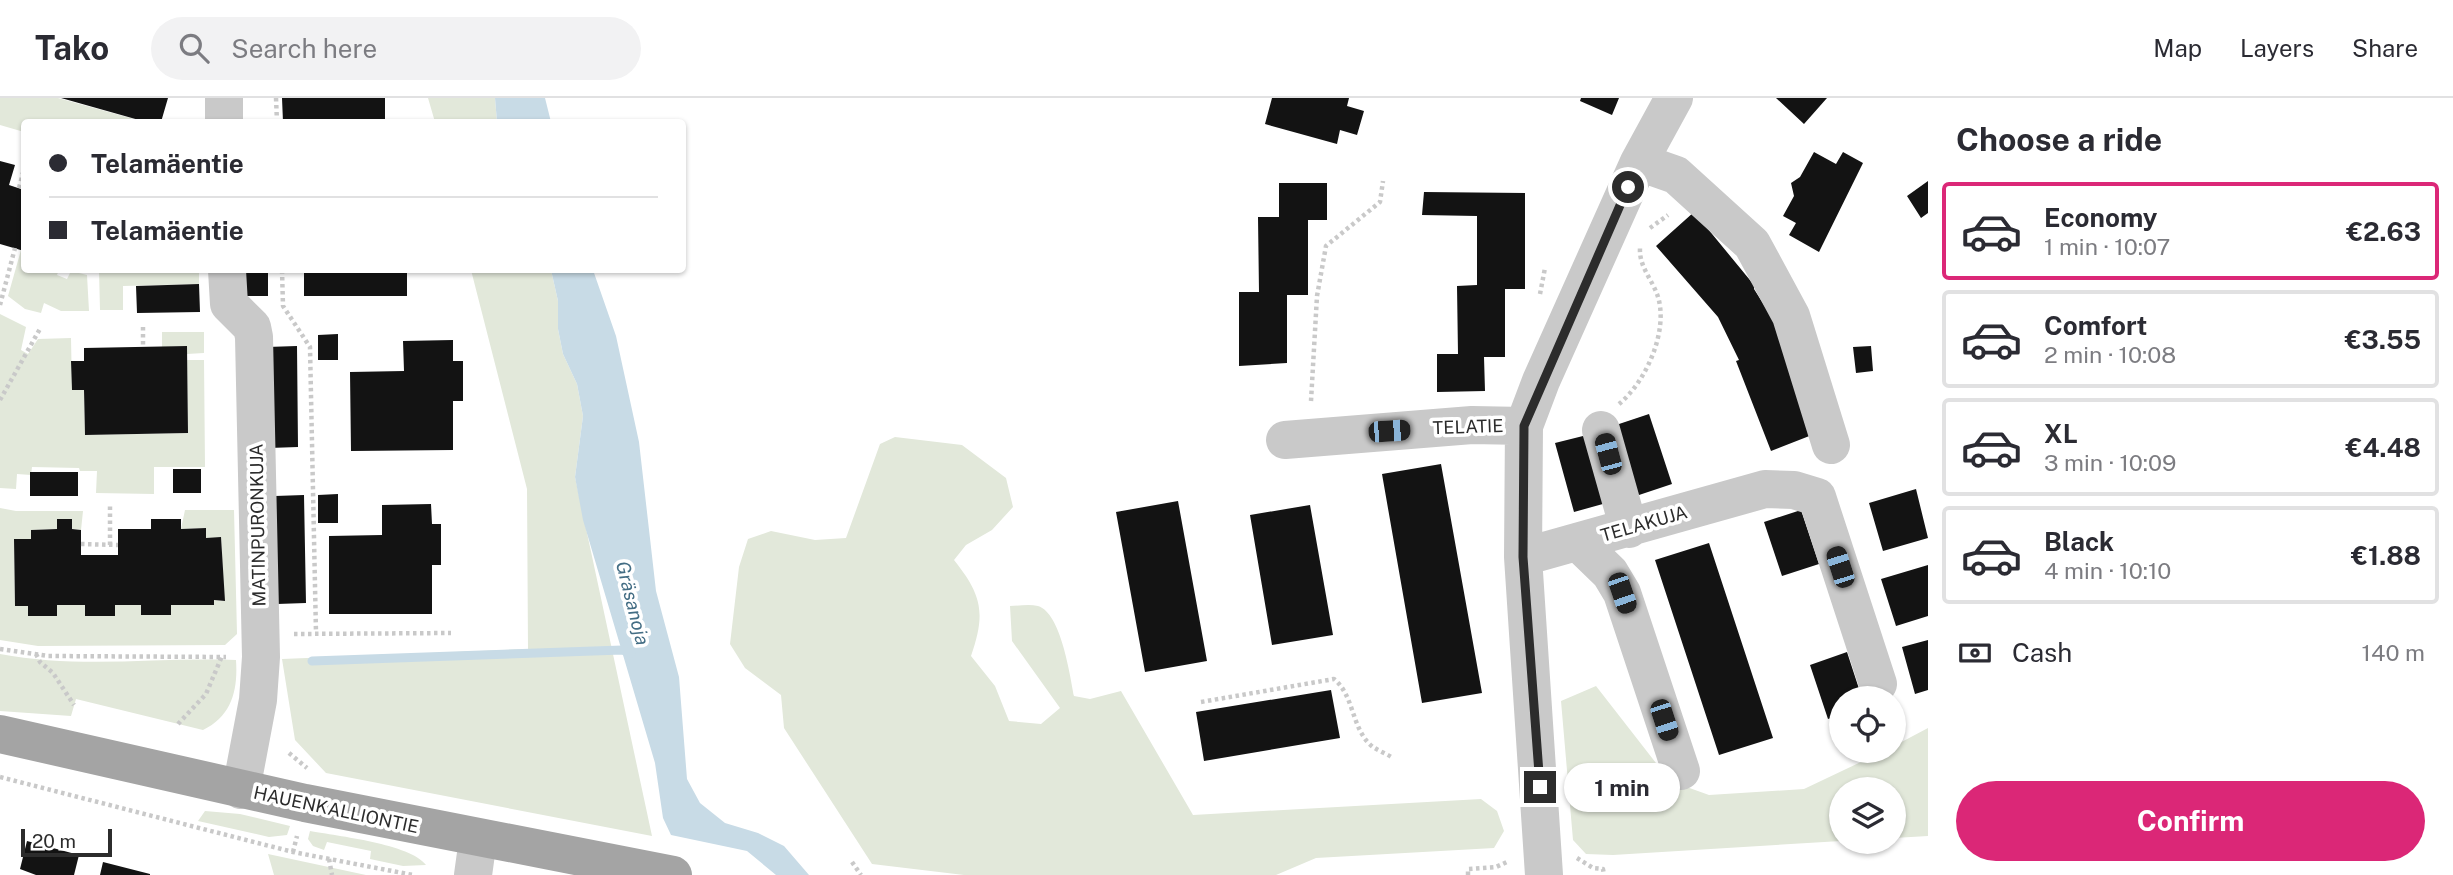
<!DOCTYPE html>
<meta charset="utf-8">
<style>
:root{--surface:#fff;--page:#f2f2f3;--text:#2b2b33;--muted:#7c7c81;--line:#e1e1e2;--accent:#db2777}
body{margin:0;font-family:"Public Sans",sans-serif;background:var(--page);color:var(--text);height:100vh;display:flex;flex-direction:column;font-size:26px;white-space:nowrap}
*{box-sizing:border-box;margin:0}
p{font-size:23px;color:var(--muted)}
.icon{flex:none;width:38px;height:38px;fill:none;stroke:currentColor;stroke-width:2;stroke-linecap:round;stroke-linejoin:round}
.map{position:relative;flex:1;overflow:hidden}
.sheet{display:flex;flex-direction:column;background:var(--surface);width:525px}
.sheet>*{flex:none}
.guide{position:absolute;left:21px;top:21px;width:665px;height:154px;border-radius:7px;box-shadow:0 2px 5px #0004;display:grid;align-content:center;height:154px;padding:0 28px;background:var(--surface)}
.tools{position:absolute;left:1829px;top:588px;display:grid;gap:14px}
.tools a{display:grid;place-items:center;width:77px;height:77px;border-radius:50%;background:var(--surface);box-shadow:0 2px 5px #0004;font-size:35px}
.scale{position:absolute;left:21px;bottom:18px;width:91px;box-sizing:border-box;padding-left:7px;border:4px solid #2c2c2c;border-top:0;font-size:19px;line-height:24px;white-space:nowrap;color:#2c2c2c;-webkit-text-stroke:5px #fff;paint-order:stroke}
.end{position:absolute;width:32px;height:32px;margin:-16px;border:9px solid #2c2c2c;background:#fff;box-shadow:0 0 0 4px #fff}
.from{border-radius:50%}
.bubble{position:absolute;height:49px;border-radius:24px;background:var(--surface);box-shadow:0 2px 5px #0004;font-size:23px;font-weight:700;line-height:49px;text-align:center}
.car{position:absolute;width:21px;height:42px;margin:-21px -10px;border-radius:9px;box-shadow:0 0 5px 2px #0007;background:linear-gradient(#222 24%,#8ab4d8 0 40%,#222 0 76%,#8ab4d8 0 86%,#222 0)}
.guide b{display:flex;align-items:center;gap:24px;height:66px;font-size:26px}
.guide b+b{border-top:2px solid var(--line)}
.guide i{width:18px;height:18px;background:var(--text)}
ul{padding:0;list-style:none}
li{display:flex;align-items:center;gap:21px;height:98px;margin:0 14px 10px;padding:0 14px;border:4px solid var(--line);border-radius:7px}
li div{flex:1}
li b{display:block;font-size:26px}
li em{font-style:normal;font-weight:700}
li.selected{border-color:var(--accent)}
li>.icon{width:63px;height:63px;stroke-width:1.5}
h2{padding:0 28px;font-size:32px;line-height:84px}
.pay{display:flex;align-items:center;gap:18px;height:77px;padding:0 28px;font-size:26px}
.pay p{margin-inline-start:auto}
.primary-button{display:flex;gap:14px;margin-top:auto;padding:14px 28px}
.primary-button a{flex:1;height:80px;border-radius:42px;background:var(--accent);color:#fff;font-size:28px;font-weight:700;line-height:80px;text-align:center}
header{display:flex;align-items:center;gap:42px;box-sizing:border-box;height:98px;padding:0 35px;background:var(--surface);border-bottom:2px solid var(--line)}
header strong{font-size:33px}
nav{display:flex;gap:38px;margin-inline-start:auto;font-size:24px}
.search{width:490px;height:63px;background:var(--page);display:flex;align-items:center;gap:18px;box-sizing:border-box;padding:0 24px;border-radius:38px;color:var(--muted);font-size:26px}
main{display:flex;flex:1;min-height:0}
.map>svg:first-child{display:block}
.green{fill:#e2e8da}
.water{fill:#c8dbe6}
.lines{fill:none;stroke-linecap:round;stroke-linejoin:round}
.stream{stroke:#c8dbe6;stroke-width:9}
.building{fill:#131313}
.path{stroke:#c9c9c9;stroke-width:4.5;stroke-dasharray:3.5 3.5;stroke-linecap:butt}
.minor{stroke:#c9c9c9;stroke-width:38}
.major{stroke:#a4a4a4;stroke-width:38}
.route{stroke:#2c2c2c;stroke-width:9}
.labels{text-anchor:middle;stroke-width:7;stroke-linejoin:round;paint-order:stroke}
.street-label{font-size:18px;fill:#2c2c2c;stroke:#fff}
.water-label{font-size:19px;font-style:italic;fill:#436d84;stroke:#fff}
</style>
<header>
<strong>Tako</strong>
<div class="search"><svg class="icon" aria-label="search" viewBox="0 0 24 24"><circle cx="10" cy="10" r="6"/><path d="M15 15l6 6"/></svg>Search here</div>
<nav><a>Map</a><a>Layers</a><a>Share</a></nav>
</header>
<main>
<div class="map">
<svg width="1928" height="777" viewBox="0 0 1928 777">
<rect width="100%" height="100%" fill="#fff"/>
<path class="green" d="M0,0H58L145,24H24V34L0,27Z
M428,0H495L497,24H435Z
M21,152L24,153V172H59L57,177L67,181L71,173L87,177L89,213H61L44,205L41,215L25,211L8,198Z
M99,172H199V186L123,188V212H100Z
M471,172H551L558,203V231L563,256L577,286L583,318L575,379L652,738L326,675L295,642L282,561L528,551L527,391Z
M0,216L26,229L21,252L28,256L38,241L71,240L72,292H84L85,337L188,335L187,262H204L205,369H154V396L96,395L97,373H80L79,370L32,369L31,377L17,376L16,391L0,390Z
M162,234H204V255L187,256V248L162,249Z
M895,339L962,347L1006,380L1013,409L992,432L966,447L954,462C982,497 986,515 971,558L995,588L1009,623L1041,626L1060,610L1012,543L1010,508C1018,508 1029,506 1038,508C1061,515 1070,577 1074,598L1090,601L1121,593L1193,717L1481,701L1497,713L1504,733L1494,750L1316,760L1276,777H964L872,766L784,630L781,597L745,570L730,546L739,469L748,441L771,433L815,442L846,440L880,346Z
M0,410L16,413H83L81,432L72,431V421H57V431L31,432V441H14L15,507L28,508V518H56L57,507H85V518L115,507H141L142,517H170L171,507H214V502L224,503L221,440H206V430L181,431L185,412H234L237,536L225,547L38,548L0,542Z
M0,556C78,571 158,559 236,562C238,592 232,618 203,632L76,601L71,618L0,613Z
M1596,588L1670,683L1709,697L1804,691L1884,653H1894V648L1928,630V738L1894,740V691H1841V743L1613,757L1586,756L1573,742L1561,603Z
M205,713L240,716L290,728L287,737L269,739L198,723Z
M310,733C337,738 411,746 426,767L403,768L370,761L371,753L327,744L324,752L313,748L308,741Z
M268,756L366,777H274Z"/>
<path class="water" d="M495,0H545L551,24H497Z
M551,172H593L616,238L639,344L656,493L679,579L687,681L700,705L725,725L758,735L784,748L809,777H776L747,753L671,737L663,720L655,665L583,422L575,379L583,318L577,286L563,256L558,231V203Z"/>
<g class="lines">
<path class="stream" d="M312,563L622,552L631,555"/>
</g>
<path class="building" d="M61,0H168L161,24H146Z
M282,0H385V24H283Z
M1272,0H1349L1347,8L1364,13L1357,37L1340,32L1337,46L1265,26Z
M1581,0H1619L1612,17L1580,3Z
M1776,0H1827L1804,26Z
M1814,54L1836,66L1843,54L1863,65L1819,154L1789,137L1796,125L1783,118L1794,98L1791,85L1800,79Z
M0,63L15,67L9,87L24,92V153L0,146Z
M1928,83V115L1921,120L1907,98Z
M1279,85H1327V122H1308V197H1287V265L1239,268V194H1259L1258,119H1279Z
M1424,94L1525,95V191H1505V259H1484L1485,293L1437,294V256H1458L1457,188L1477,187V118L1422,117Z
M1694,114L1754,187V191L1783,237L1817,335L1771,353L1736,263L1739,262L1718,219L1656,148Z
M239,172H268V198H240Z
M304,172H407V198H304Z
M199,186L200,214L137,215L136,188Z
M338,236V262H318V237Z
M453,242V263H463V303H453V352L351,353L350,274L404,273L403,243Z
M187,248L188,335L85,337L84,292H72L71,263H84V250Z
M297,248L298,349L269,350L267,249Z
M1871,248L1873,273L1856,275L1853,249Z
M1649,316L1672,386L1636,398L1613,328Z
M1591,336L1610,404L1574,414L1555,345Z
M1441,366L1482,595L1422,605L1382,376Z
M173,371H201V395H173Z
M30,374H78V398H30Z
M1916,391L1928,440L1883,453L1869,405Z
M338,396V425H318V397Z
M304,397L306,505L277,506L275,398Z
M1178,403L1207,563L1145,574L1116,414Z
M431,406L432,426H441V467H432V516H329V438L382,437V407Z
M1310,407L1333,537L1272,547L1250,417Z
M1801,412L1819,466L1782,478L1764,424Z
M57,421H72V431L81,432V457H118V431H151V421H181V431L206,430V440L221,439L225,503L214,502V507H171V517H141V507H115V518H85V507H57V518H28V508H15L14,441H31V432L57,431Z
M1709,445L1773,640L1719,657L1655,462Z
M1928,467V518L1896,528L1881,481Z
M1928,542V592L1915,596L1902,549Z
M1847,554L1862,600H1841V617L1828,621L1810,567Z
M1331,592L1340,640L1204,663L1196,614Z
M27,743L79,757L74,777H36L20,771Z
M103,764L150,776V777H100Z"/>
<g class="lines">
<path class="path" d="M276,0L277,24
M19,90L24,71
M1650,130L1668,117
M282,172L283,208L310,249L316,535
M1540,196L1545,170
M0,207L15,150
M143,229V249
M0,302L41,229
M1311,303L1317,198L1326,148L1380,104L1383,83
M1619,306C1646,284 1670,231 1657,196C1651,180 1639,168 1640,150
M81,446L118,447
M110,447V405
M294,536L451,535
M0,551L48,558L226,559
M36,556L40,564L53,575L74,607
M1201,604L1334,581C1355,598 1351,632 1373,649C1379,653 1387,656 1393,660
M178,626L206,596L222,558
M289,655L307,670
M0,679L293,754L413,777
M293,754L297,738
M1577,760L1593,770L1603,771L1604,777
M329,761L332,777
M852,764L861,777
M1468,777V771L1496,769L1509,763"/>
<path class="minor" d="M224,0V24
M1639,64L1676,77L1752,146L1791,218L1831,347
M227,172L229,206L252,229L254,239L261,559L258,602L241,692
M1601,332L1629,431
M1285,342L1472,327L1524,328
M1579,445L1610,475L1622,495L1681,673
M1523,459L1765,391L1794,392L1817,399L1878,586
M473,777L478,741
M1544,777L1523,459L1524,328L1541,283L1639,64L1674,0"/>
<path class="major" d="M0,636L305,705L673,777"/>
</g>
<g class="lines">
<path class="route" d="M1540,689L1523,459L1524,328L1628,89"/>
</g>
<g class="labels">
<g class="street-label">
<text transform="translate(1468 329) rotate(-2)" y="6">TELATIE</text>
<text transform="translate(1644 426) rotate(-16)" y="6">TELAKUJA</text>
<text transform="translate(258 427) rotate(-91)" y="6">MATINPURONKUJA</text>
<text transform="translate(336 712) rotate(12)" y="6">HAUENKALLIONTIE</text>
</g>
<g class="water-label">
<text transform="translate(633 505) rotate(76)" y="7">Gräsanoja</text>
</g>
</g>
</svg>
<div class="tools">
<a><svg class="icon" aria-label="locate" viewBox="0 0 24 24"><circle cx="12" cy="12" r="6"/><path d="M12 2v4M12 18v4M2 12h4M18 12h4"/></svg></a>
<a><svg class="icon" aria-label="layers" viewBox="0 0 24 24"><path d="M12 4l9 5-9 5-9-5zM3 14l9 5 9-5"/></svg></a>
</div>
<div class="scale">20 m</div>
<i class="end from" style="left:1628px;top:89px"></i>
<i class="end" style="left:1540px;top:689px"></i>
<div class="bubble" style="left:1564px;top:665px;width:116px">1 min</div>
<i class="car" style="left:1389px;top:333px;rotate:86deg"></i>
<i class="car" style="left:1608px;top:356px;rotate:345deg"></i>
<i class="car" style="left:1840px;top:469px;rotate:342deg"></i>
<i class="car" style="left:1622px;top:495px;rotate:161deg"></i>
<i class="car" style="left:1664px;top:622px;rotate:162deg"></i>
<div class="guide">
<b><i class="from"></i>Telamäentie</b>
<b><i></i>Telamäentie</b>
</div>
</div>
<section class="sheet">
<h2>Choose a ride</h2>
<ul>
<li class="selected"><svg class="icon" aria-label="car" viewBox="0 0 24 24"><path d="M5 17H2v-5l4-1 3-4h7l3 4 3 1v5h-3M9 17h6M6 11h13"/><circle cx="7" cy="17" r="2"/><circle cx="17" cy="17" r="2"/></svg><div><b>Economy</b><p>1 min · 10:07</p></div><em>€2.63</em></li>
<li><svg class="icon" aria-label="car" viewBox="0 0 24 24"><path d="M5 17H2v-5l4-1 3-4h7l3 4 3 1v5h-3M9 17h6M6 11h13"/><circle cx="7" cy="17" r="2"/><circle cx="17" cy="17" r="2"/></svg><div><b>Comfort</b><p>2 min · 10:08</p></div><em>€3.55</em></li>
<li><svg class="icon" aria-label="car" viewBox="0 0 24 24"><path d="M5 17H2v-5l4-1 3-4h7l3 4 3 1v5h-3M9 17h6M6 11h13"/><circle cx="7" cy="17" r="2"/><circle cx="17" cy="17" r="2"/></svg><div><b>XL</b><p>3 min · 10:09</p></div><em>€4.48</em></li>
<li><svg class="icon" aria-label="car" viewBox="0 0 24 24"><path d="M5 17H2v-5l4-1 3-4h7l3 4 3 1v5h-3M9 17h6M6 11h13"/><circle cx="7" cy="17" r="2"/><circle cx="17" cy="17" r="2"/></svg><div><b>Black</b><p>4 min · 10:10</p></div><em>€1.88</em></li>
</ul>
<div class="pay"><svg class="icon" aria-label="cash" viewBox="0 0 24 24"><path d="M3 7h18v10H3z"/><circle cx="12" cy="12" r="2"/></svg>Cash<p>140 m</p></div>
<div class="primary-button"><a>Confirm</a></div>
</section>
</main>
